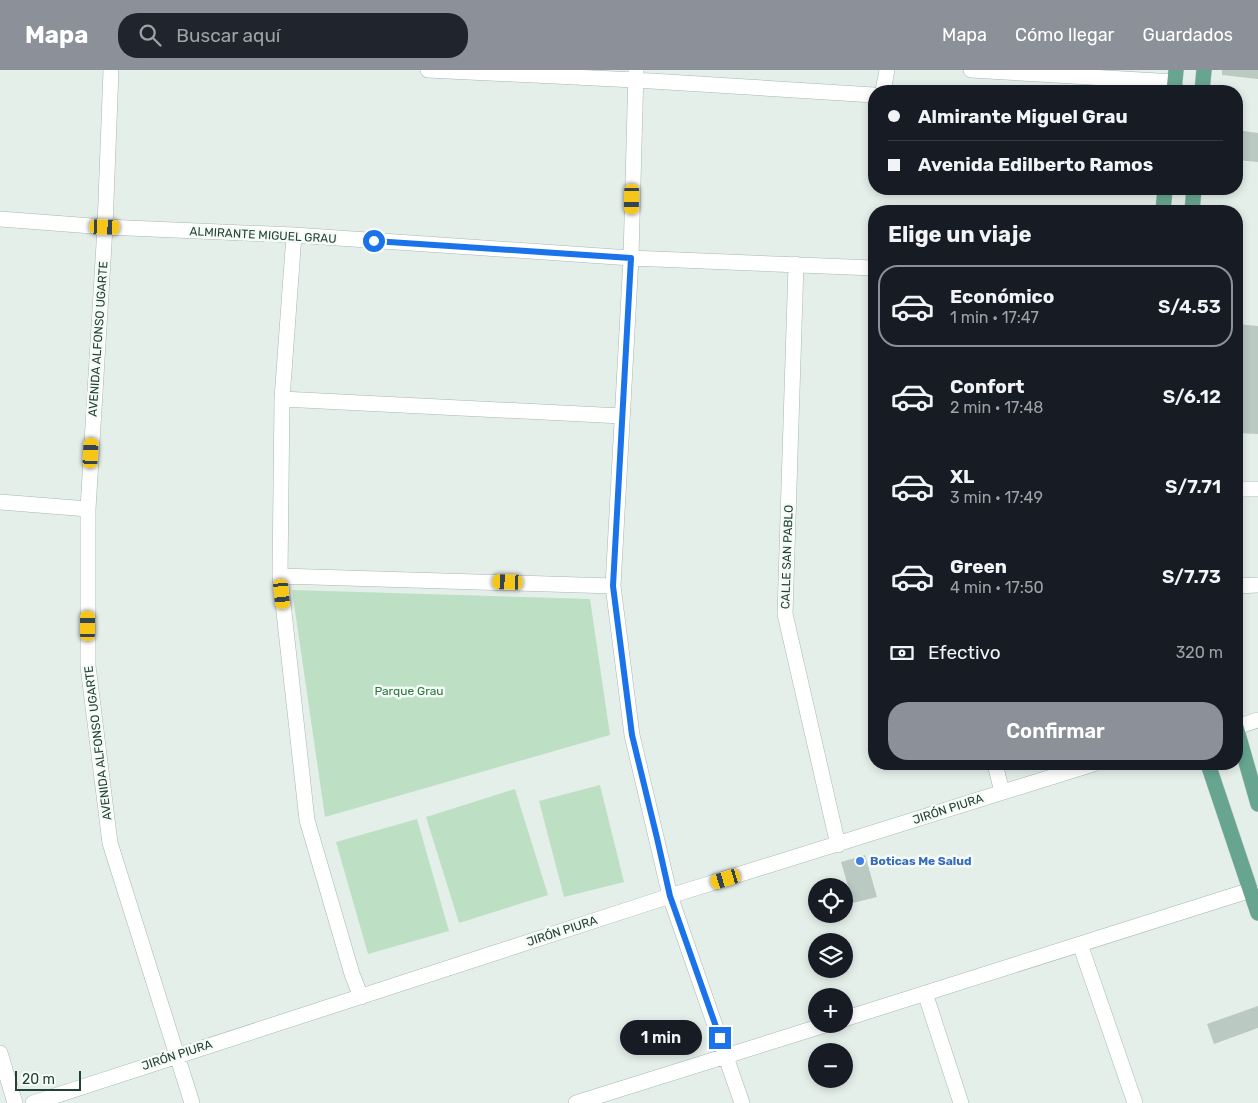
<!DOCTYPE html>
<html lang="es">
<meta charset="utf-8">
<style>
:root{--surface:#171b24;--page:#20242c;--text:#f1f3f6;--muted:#9ea1a6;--line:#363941;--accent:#8c9099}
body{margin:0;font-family:Rubik,sans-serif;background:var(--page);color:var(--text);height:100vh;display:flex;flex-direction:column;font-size:19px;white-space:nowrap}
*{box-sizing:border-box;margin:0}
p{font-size:16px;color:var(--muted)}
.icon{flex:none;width:28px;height:28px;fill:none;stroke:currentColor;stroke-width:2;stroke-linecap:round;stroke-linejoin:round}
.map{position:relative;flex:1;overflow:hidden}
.details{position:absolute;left:868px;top:135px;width:375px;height:565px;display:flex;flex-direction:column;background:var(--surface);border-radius:20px;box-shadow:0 2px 8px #0003}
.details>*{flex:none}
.banner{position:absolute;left:868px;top:15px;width:375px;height:110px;border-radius:20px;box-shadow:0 2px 8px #0003;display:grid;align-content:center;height:110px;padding:0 20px;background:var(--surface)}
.controls{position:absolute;left:808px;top:808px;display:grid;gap:10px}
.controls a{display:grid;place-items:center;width:45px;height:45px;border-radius:50%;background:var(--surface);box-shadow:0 2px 8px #0003;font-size:25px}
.scale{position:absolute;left:15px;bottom:12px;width:66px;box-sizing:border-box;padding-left:5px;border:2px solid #234237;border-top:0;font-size:14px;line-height:18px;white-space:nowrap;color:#234237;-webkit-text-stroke:4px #f6fbf8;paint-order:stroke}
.end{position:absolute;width:22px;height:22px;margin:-11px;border:6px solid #1a73e8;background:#fff;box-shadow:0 0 0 2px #fff}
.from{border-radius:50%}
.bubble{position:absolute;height:35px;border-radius:18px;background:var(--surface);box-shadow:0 2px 8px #0003;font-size:16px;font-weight:600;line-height:35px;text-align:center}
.car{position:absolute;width:15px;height:30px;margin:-15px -8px;border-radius:6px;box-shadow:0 0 4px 1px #0007;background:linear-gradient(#f5c518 24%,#345 0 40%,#f5c518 0 76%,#345 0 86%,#f5c518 0)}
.banner b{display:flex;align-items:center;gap:18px;height:48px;font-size:19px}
.banner b+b{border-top:1px solid var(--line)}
.banner i{width:12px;height:12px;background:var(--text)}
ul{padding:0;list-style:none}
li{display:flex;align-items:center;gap:15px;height:82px;margin:0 10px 8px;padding:0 10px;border:2px solid transparent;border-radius:20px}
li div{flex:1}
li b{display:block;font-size:19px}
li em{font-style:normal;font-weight:600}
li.selected{border-color:var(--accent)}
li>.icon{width:45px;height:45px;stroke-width:1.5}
h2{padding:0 20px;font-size:22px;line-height:60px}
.pay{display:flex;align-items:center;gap:12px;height:55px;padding:0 20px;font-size:19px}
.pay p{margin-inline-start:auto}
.action{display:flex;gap:10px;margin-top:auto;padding:10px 20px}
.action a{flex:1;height:58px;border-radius:20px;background:var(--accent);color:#fff;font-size:20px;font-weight:600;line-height:58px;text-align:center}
header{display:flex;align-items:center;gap:30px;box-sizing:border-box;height:70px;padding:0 25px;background:var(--accent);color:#fff}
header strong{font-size:24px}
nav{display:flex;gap:28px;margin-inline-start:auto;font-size:18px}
.search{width:350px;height:45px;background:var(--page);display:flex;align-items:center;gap:12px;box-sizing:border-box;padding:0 18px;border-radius:20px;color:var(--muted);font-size:19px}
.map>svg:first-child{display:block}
.green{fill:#bde0c4}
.building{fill:#bacac2}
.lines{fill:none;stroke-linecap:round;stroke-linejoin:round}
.minor-casing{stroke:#a7b8b0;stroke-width:16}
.major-casing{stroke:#c1cac7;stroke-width:16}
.minor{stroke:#fff;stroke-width:15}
.major{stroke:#68a591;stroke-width:15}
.route{stroke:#1a73e8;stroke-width:6}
.shop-dot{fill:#3f7fe0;stroke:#f6fbf8;stroke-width:2}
.labels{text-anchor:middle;stroke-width:5;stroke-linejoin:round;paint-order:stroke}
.street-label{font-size:12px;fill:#234237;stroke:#f6fbf8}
.park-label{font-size:12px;fill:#2b7a43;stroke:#f6fbf8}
.shop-label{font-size:12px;font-weight:bold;fill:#366cbe;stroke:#f6fbf8;text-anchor:start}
</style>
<header>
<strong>Mapa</strong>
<div class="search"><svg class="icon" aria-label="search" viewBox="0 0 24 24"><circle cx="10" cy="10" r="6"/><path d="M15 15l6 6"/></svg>Buscar aquí</div>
<nav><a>Mapa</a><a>Cómo llegar</a><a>Guardados</a></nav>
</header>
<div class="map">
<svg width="1258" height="1033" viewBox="0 0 1258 1033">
<rect width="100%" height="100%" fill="#e5efe9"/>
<path class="green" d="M292,520L590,529L610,665L325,747Z
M600,715L624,812L564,827L539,731Z
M515,719L548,825L459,853L426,747Z
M417,749L449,861L368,884L336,772Z"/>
<path class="building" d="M1222,0H1258V9L1222,5Z
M1236,60L1258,63V92L1236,90Z
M1236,254L1258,256V364L1236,363Z
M865,785L877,827L853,833L841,792Z
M1258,936V958L1214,974L1207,954Z"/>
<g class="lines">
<g class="minor-casing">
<path id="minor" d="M111,0L105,157L88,439V596L110,773L192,1033
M428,0L635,10L874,25
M636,0L631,188L613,516L632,665L670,826L742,1033
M971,0L1175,12
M883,21L887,0
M0,149L105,157L294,165L631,188L874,198
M294,165L282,329L280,506L307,750L352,904L361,927
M796,194L785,544L838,775
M282,329L622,346
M1236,419H1258
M0,432L88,439
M280,506L613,516
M1236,516L1258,515
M1236,657L1258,650
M995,694L1002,722
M1080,874L1135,1033
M925,923L961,1033
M844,949L1251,820
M0,983L15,1033
M33,1033L670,826L1093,694
M576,1033L828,954"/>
</g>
<g class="major-casing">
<path id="major" d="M1174,21L1176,0
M1202,21L1204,0
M1163,141L1165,119
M1192,141L1194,119
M1236,657L1258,734
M1208,694L1258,843"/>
</g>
<use href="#minor" class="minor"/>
<use href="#major" class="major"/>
</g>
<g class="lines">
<path class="route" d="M374,171L631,188L613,516L632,665L657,768L670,826L720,968"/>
</g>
<circle class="shop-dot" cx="860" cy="791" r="5"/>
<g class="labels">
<g class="street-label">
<text transform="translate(263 165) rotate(3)" y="4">ALMIRANTE MIGUEL GRAU</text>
<text transform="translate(98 269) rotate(-86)" y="4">AVENIDA ALFONSO UGARTE</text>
<text transform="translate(787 487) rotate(-88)" y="4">CALLE SAN PABLO</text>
<text transform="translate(98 673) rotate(-97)" y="4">AVENIDA ALFONSO UGARTE</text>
<text transform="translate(948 739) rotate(-18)" y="4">JIRÓN PIURA</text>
<text transform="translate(562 861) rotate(-18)" y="4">JIRÓN PIURA</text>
<text transform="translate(177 985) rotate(-18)" y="4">JIRÓN PIURA</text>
</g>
<g class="park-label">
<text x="409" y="625">Parque Grau</text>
</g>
<g class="shop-label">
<text x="870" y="795">Boticas Me Salud</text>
</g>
</g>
</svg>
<div class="controls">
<a><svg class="icon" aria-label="locate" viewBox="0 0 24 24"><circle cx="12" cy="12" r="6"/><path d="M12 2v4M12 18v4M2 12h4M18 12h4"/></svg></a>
<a><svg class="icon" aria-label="layers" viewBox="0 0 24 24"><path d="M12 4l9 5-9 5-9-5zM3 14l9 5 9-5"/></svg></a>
<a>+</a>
<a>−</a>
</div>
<div class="scale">20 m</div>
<i class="end from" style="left:374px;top:171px"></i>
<i class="end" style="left:720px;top:968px"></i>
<div class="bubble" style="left:620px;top:950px;width:82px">1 min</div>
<i class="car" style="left:632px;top:129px;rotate:181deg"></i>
<i class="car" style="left:105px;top:157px;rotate:92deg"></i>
<i class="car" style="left:91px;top:383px;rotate:3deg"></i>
<i class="car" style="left:508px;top:512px;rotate:272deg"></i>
<i class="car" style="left:282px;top:524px;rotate:174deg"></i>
<i class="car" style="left:88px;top:556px;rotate:0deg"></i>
<i class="car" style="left:726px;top:809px;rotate:253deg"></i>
<div class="banner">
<b><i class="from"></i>Almirante Miguel Grau</b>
<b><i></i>Avenida Edilberto Ramos</b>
</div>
<section class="details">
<h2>Elige un viaje</h2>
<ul>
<li class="selected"><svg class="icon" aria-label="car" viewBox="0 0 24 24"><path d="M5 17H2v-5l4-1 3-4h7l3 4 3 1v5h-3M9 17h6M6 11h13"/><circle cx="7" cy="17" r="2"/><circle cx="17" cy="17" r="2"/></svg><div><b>Económico</b><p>1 min · 17:47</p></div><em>S/4.53</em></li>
<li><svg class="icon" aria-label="car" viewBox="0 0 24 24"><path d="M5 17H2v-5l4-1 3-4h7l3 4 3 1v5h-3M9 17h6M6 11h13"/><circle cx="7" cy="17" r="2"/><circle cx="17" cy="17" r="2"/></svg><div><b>Confort</b><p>2 min · 17:48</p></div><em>S/6.12</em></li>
<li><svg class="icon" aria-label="car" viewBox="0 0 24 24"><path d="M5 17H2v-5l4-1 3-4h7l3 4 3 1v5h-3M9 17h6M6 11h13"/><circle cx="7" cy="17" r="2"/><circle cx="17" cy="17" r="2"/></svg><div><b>XL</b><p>3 min · 17:49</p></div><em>S/7.71</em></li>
<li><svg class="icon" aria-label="car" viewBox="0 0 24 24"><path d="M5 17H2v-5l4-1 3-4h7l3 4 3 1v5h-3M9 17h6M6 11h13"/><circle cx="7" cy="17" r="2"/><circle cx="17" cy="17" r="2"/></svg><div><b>Green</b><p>4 min · 17:50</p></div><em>S/7.73</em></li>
</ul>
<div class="pay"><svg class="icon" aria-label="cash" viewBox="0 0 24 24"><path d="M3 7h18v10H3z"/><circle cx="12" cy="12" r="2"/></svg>Efectivo<p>320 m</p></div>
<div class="action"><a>Confirmar</a></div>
</section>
</div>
